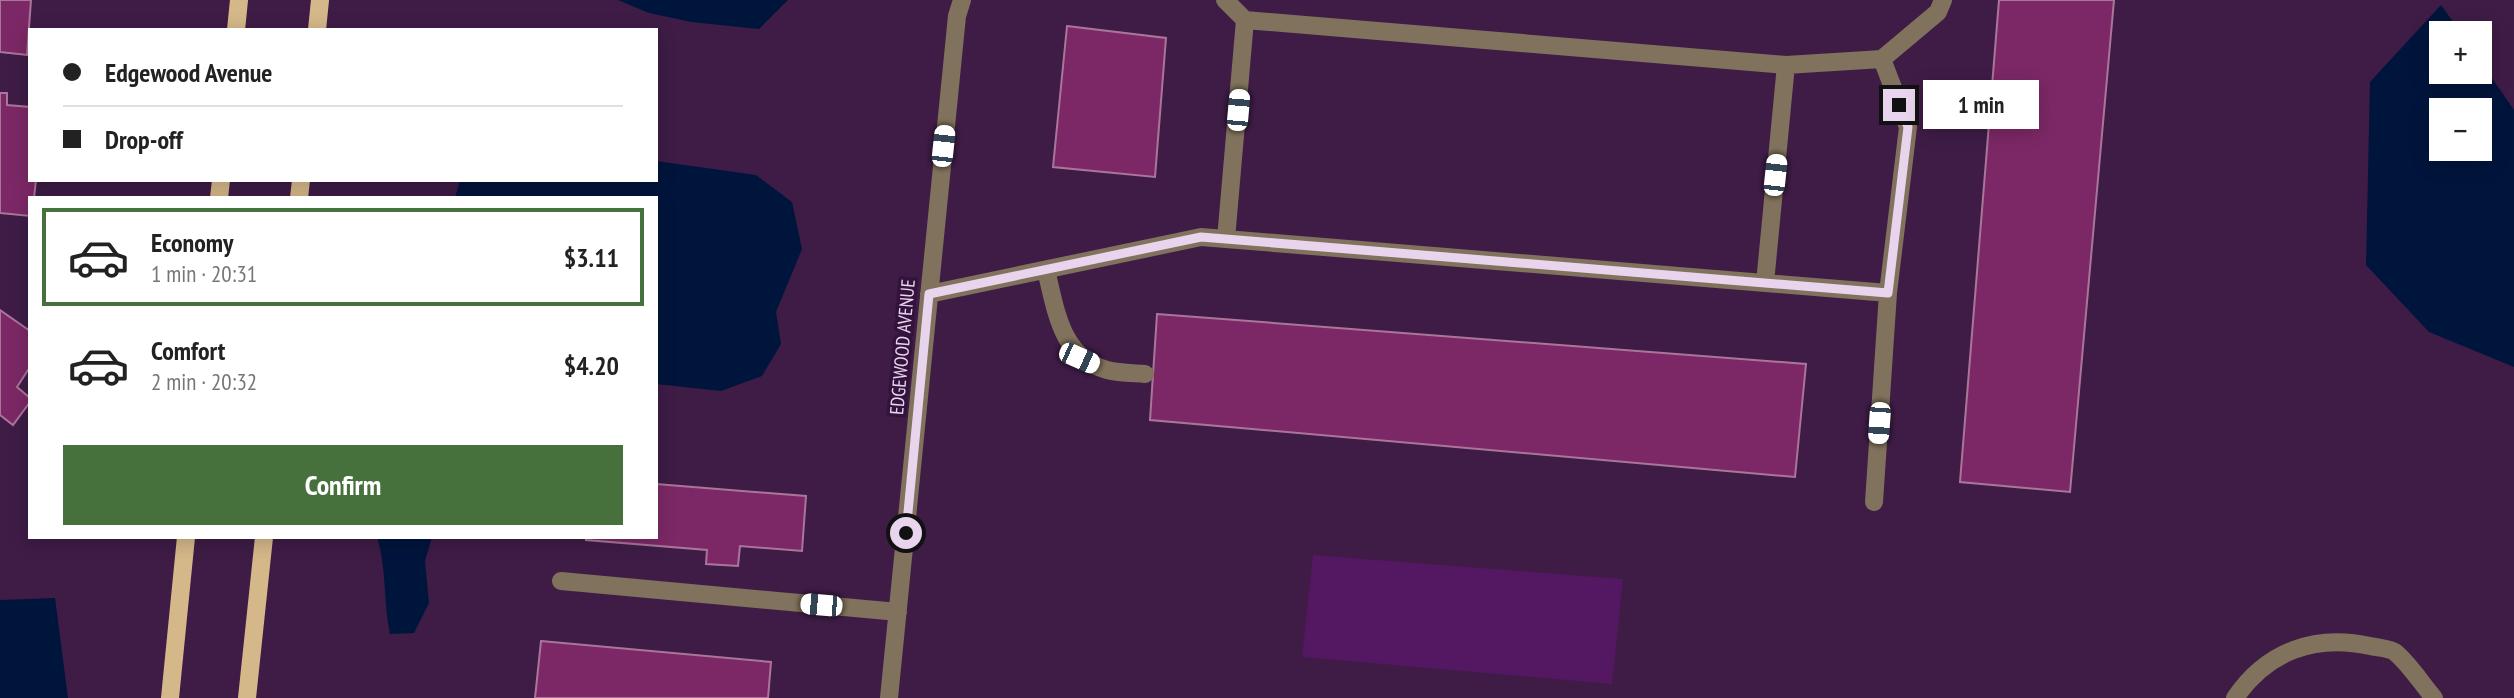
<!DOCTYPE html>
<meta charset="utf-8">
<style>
:root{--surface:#fff;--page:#f6f6f6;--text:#222;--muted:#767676;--line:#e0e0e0;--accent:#47713c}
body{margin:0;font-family:"PT Sans Narrow",sans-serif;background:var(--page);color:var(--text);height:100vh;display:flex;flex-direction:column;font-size:26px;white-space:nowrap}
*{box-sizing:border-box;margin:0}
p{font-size:23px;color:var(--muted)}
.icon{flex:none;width:38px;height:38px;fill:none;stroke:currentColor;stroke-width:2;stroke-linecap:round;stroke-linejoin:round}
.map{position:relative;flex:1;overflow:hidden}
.side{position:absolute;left:28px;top:196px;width:630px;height:343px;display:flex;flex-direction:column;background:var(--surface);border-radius:0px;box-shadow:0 4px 18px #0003}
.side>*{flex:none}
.banner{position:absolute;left:28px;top:28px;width:630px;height:154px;border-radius:0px;box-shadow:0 4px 18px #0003;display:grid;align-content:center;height:154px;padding:0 35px;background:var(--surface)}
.controls{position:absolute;left:2429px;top:21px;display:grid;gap:14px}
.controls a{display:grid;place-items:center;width:63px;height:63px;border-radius:0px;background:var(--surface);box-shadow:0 4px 18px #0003;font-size:35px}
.end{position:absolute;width:32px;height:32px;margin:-16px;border:9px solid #e9d4ee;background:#111;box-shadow:0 0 0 4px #111}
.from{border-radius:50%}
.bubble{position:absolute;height:49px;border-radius:0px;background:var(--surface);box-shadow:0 4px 18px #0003;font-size:23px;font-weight:700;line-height:49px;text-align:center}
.car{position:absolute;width:21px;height:42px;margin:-21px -10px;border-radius:9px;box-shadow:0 0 5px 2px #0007;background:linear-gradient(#fff 24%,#345 0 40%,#fff 0 76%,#345 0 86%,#fff 0)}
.banner b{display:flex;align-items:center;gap:24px;height:66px;font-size:26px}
.banner b+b{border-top:2px solid var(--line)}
.banner i{width:18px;height:18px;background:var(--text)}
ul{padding:12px 0 0;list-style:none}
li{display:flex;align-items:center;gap:21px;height:98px;margin:0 14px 10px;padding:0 21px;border:4px solid transparent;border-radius:0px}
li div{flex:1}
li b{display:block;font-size:26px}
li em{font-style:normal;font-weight:700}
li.active{border-color:var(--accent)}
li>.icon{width:63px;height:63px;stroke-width:1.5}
.action{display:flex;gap:14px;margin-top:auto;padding:14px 35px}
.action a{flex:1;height:80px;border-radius:0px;background:var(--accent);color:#fff;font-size:28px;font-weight:700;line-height:80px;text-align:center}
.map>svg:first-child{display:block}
.green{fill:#541761}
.water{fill:#00153c;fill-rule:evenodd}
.building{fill:#7c2866;stroke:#ab759a;stroke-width:2}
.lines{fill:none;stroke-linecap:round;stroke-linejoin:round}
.minor{stroke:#80725c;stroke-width:18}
.major{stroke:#d5b889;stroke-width:18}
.route{stroke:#e9d4ee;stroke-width:9}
.labels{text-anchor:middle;stroke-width:7;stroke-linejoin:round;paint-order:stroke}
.street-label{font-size:19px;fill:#e9d4ee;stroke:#33123b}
</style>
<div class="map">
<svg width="2514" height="698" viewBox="0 0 2514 698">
<rect width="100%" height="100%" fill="#3e1c46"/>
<path class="green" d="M1313,555L1623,579L1612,684L1302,657Z"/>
<path class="water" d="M618,0H788L759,29L691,22L649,13Z
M2441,5L2461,33H2441V72H2480V61L2514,110V367L2429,332L2366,265L2370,82ZM2441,110H2480V149H2441Z
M656,161L756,175L792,202L802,249L776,312L781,344L762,376L721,391L656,384V198H455L460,180H656Z
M377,537H432L425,561L429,603L414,633L390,634C383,602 387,569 377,537Z
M55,598L68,698H0V600Z"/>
<path class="building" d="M0,0H31L27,55L0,52Z
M1999,0H2114L2070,492L1960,482Z
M1067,26L1166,38L1155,177L1053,167Z
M0,93H7V105L30,107V180H36L34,198H30V216L0,213Z
M0,310L30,331V367L17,387L30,398V402L13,425L0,415Z
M1157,314L1806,364L1795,477L1150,420Z
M656,484L806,496L802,551L740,546L738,566L706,564L707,550L586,540V537H656Z
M541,641L771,662L768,698H535Z"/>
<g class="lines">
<path class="minor" d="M1225,0L1245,20
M1882,59L1938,12L1943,0
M1046,270C1056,310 1061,358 1107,370C1119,373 1132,373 1145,374
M1765,283L1786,65
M929,294L1201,237L1888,293L1908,127L1882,59L1786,65L1245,20L1226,239
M1874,502L1888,293
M561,581L898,612
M889,698L957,16L962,0
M2235,698C2267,651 2315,634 2370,646C2378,648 2390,648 2396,653C2410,665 2422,684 2434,698"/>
<path class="major" d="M236,30L239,0
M317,30L320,0
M219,198L221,180
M299,198L301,180
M170,698L186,537
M247,698L264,537"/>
</g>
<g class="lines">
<path class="route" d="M906,533L929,294L1201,237L1888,293L1908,127L1899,105"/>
</g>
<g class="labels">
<g class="street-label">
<text transform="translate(902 347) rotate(-85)" y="7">EDGEWOOD AVENUE</text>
</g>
</g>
</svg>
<div class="controls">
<a>+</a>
<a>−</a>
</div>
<i class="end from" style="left:906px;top:533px"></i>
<i class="end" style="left:1899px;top:105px"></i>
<div class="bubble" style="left:1923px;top:80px;width:116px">1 min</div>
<i class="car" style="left:1238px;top:110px;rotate:5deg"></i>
<i class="car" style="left:943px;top:146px;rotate:6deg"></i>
<i class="car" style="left:1775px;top:175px;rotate:6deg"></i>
<i class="car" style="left:1079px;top:358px;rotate:114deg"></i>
<i class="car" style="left:1879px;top:423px;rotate:184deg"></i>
<i class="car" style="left:821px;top:605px;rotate:275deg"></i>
<div class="banner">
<b><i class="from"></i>Edgewood Avenue</b>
<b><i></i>Drop-off</b>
</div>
<section class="side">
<ul>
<li class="active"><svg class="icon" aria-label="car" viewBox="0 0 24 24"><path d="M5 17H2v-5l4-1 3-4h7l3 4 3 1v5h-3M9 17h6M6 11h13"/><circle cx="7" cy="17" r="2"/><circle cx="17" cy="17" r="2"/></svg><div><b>Economy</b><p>1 min · 20:31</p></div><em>$3.11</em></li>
<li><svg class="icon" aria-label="car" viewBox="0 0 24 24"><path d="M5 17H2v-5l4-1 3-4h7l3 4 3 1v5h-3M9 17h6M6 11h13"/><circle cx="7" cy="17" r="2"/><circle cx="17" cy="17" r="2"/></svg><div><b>Comfort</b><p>2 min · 20:32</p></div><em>$4.20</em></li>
</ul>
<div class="action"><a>Confirm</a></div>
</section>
</div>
